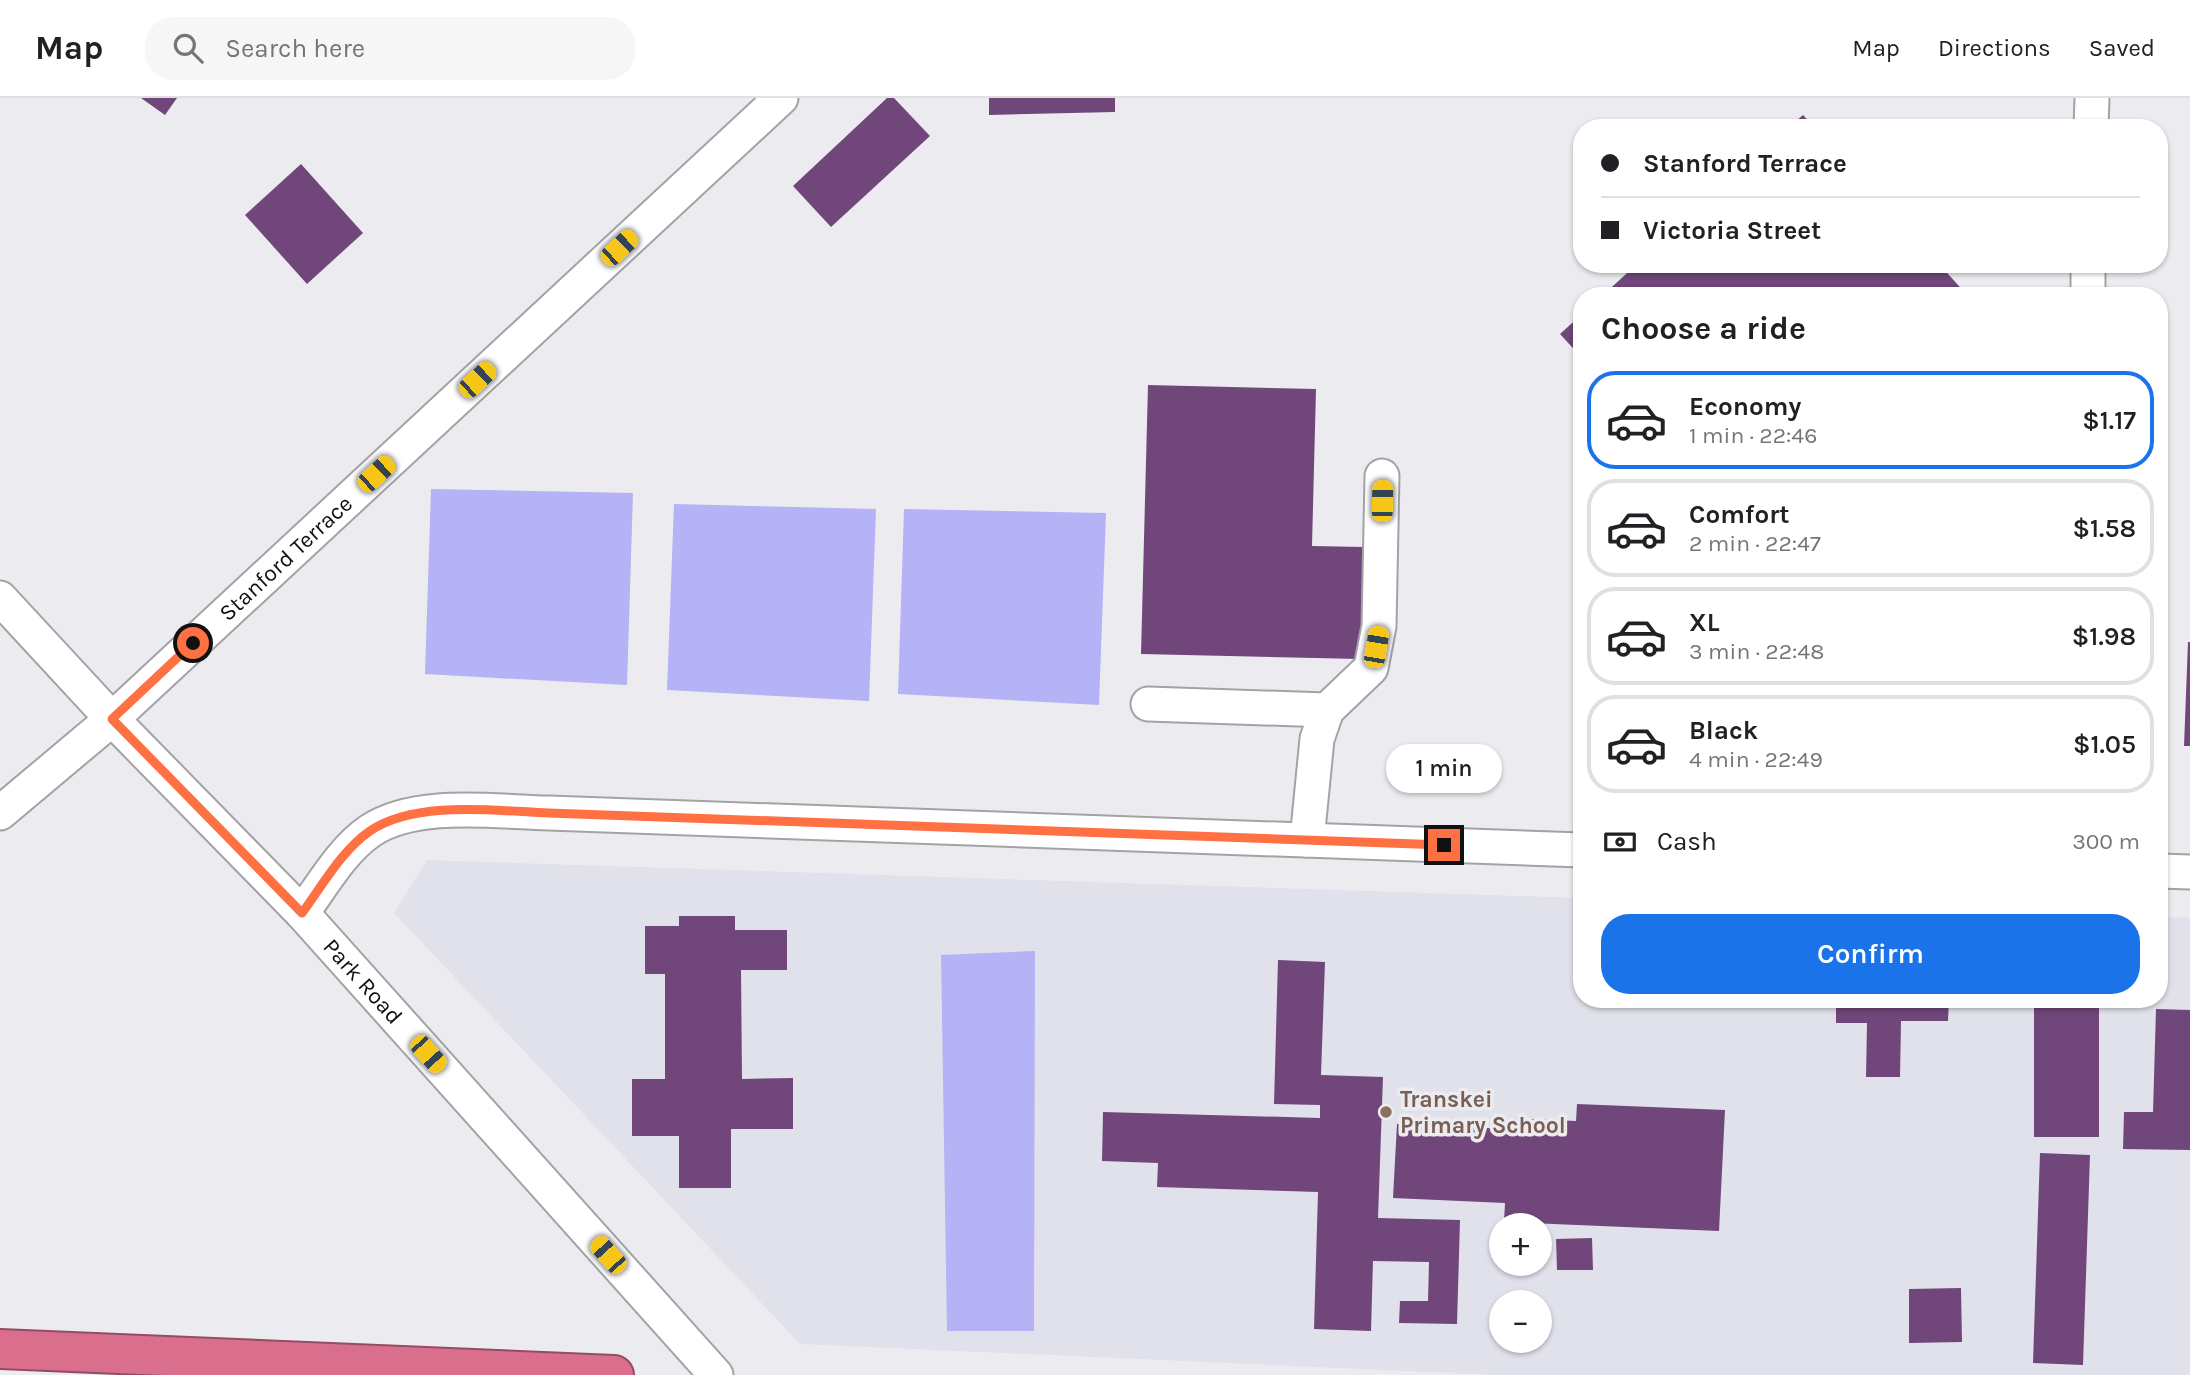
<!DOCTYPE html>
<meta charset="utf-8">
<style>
:root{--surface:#fff;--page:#f6f6f6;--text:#202124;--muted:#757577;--line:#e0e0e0;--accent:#1a73e8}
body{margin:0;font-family:Karla,sans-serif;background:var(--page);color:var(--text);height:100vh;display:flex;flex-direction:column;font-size:26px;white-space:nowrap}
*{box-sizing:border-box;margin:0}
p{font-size:23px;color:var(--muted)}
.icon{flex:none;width:38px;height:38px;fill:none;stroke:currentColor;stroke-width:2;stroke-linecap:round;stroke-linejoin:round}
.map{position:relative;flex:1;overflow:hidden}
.sheet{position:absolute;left:1573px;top:189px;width:595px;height:721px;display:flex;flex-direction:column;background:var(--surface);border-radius:28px;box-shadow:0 2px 5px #0004}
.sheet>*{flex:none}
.banner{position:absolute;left:1573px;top:21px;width:595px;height:154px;border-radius:28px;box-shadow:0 2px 5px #0004;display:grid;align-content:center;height:154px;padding:0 28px;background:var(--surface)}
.controls{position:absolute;left:1489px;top:1115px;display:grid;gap:14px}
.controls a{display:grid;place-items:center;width:63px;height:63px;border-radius:50%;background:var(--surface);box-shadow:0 2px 5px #0004;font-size:35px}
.end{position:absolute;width:32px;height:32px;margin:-16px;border:9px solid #ff7043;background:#111;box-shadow:0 0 0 4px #111}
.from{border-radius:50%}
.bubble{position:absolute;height:49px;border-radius:24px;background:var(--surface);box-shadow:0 2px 5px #0004;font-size:23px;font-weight:600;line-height:49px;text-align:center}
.car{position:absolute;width:21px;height:42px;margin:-21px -10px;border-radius:9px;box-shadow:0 0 5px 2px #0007;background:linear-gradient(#f5c518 24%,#345 0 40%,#f5c518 0 76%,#345 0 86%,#f5c518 0)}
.banner b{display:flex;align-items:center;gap:24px;height:66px;font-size:26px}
.banner b+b{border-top:2px solid var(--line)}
.banner i{width:18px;height:18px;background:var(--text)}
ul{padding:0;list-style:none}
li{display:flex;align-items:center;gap:21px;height:98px;margin:0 14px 10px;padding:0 14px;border:4px solid var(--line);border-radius:28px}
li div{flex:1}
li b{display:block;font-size:26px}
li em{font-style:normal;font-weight:600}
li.current{border-color:var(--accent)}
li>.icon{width:63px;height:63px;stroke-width:1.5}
h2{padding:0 28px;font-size:32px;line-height:84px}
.pay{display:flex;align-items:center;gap:18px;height:77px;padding:0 28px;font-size:26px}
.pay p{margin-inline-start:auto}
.action{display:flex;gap:14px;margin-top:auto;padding:14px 28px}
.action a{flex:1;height:80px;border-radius:28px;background:var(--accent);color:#fff;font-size:28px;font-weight:600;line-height:80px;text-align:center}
header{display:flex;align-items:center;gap:42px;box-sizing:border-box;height:98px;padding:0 35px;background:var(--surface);border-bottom:2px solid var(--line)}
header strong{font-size:33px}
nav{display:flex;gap:38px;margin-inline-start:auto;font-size:24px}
.search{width:490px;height:63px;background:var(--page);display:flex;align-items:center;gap:18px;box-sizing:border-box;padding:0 24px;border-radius:28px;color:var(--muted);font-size:26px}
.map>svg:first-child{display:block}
.built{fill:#e1e1ec;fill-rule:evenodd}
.green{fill:#b5b2f6}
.building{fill:#71467a}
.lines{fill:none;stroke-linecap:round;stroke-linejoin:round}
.minor-casing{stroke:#a3a3a6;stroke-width:37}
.highway-casing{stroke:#934d62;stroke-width:42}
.minor{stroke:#fff;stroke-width:33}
.highway{stroke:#da6e8d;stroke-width:38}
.route{stroke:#ff7043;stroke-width:9}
.education-dot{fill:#8d6e63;stroke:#ececf0;stroke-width:2.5}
.labels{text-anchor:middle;stroke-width:7;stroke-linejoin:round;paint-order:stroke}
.street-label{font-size:23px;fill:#0f0f11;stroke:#ececf0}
.education-label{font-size:23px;font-weight:bold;fill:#785e54;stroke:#ececf0;text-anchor:start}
</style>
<header>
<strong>Map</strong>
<div class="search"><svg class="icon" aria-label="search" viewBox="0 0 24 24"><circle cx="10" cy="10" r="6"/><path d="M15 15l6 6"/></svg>Search here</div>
<nav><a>Map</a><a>Directions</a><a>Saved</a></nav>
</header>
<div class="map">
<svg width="2190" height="1277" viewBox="0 0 2190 1277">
<rect width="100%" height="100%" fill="#ececf0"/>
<path class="built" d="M427,762L1582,800V901H2160V819L2190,820V1277H1496L800,1246L394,815ZM1502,1127H1540V1166H1502ZM1502,1204H1540V1242H1502Z"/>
<path class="green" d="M431,391L633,395L627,587L425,576Z
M674,406L876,411L869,603L667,592Z
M904,411L1106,415L1099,607L898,596Z
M1035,853L1034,1233H947L941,857Z"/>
<path class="building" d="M141,0H177L165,17Z
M887,0H894L930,38L831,129L793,88Z
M989,0H1115V14L989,17Z
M1803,17L1815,30H1788Z
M301,66L363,135L307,186L245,117Z
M1637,166H1939L1968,198H1602Z
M1582,216V260L1560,236Z
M1148,287L1316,291L1312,448L1363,449L1360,561L1141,556Z
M2188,544H2190V648H2184Z
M679,818H735V832H787V872H741L742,981L793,980V1031H731V1090H679V1038H632V981H665V876H645V828H679Z
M1278,862L1325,864L1321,977L1383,979L1378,1120L1460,1122L1457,1226L1399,1225L1400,1203H1428L1429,1164L1373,1163L1371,1233L1314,1231L1318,1094L1157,1089L1158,1065L1102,1063L1103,1014L1320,1020V1007L1274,1006Z
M1836,901H1949L1948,923H1901L1900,979H1866L1867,925H1836Z
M2034,901H2099V1039H2034Z
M2156,911L2190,912V1052L2123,1051L2124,1014H2153Z
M1577,1006L1725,1012L1719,1133L1504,1124L1505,1105L1393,1100L1397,1026L1509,1031V1020L1576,1023Z
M2040,1055L2090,1057L2083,1267L2033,1265Z
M1592,1140L1593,1172H1557L1556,1141Z
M1961,1190L1962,1244L1909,1245V1191Z"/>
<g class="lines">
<g class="minor-casing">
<g id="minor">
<path d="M2091,30L2092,0"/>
<path d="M2088,198V166"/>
<path id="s1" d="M0,500L112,621L302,815L716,1277"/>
<path d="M1148,606L1327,612"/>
<path id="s2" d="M0,715L112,621L781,0"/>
<path d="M1307,742L1317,641L1327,612L1371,570L1379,528L1382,378"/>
<path d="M2160,773L2190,774"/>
<path d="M302,815C322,788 342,752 370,733C416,702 496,714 549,715L1582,752"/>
</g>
</g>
<g class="highway-casing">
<path id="highway" d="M0,1251L614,1277"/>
</g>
<use href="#minor" class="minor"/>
<use href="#highway" class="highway"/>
</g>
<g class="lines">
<path class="route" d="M193,545L112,621L302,815C322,788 342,752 370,733C416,702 496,713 549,715L1444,747"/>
</g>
<circle class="education-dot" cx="1386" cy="1014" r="7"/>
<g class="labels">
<g class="street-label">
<text dy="8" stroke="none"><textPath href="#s2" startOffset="383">Stanford Terrace</textPath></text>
<text dy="8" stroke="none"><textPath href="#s1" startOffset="528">Park Road</textPath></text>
</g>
<g class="education-label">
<text x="1400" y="1009">Transkei<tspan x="1400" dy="26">Primary School</tspan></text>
</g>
</g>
</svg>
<div class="controls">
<a>+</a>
<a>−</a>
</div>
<i class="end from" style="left:193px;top:545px"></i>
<i class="end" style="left:1444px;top:747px"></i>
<div class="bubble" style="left:1386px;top:646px;width:116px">1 min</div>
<i class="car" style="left:619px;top:150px;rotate:47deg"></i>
<i class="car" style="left:477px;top:282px;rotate:47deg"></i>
<i class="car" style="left:376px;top:376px;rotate:47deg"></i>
<i class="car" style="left:1382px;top:403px;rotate:1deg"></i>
<i class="car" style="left:1376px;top:549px;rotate:10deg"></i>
<i class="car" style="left:428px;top:956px;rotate:138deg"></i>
<i class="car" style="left:608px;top:1157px;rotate:318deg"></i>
<div class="banner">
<b><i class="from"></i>Stanford Terrace</b>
<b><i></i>Victoria Street</b>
</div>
<section class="sheet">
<h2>Choose a ride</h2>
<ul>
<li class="current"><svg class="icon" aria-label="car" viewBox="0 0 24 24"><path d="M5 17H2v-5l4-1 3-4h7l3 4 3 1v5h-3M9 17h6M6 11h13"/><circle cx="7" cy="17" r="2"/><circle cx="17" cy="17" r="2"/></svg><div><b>Economy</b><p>1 min · 22:46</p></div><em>$1.17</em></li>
<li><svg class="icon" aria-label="car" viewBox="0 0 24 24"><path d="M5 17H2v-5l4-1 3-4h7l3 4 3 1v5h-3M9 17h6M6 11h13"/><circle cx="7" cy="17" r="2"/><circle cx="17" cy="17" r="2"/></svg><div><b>Comfort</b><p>2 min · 22:47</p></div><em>$1.58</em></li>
<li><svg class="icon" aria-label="car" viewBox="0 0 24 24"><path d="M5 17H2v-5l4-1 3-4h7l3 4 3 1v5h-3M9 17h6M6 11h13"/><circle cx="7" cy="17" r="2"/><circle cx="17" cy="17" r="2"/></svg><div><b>XL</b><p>3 min · 22:48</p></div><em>$1.98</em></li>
<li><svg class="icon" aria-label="car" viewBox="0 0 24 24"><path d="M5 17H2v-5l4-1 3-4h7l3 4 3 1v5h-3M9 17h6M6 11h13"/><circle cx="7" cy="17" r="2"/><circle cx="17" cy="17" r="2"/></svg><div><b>Black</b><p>4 min · 22:49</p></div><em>$1.05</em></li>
</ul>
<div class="pay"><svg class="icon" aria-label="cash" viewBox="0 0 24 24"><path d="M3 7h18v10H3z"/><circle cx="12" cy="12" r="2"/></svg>Cash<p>300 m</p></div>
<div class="action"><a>Confirm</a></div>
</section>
</div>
